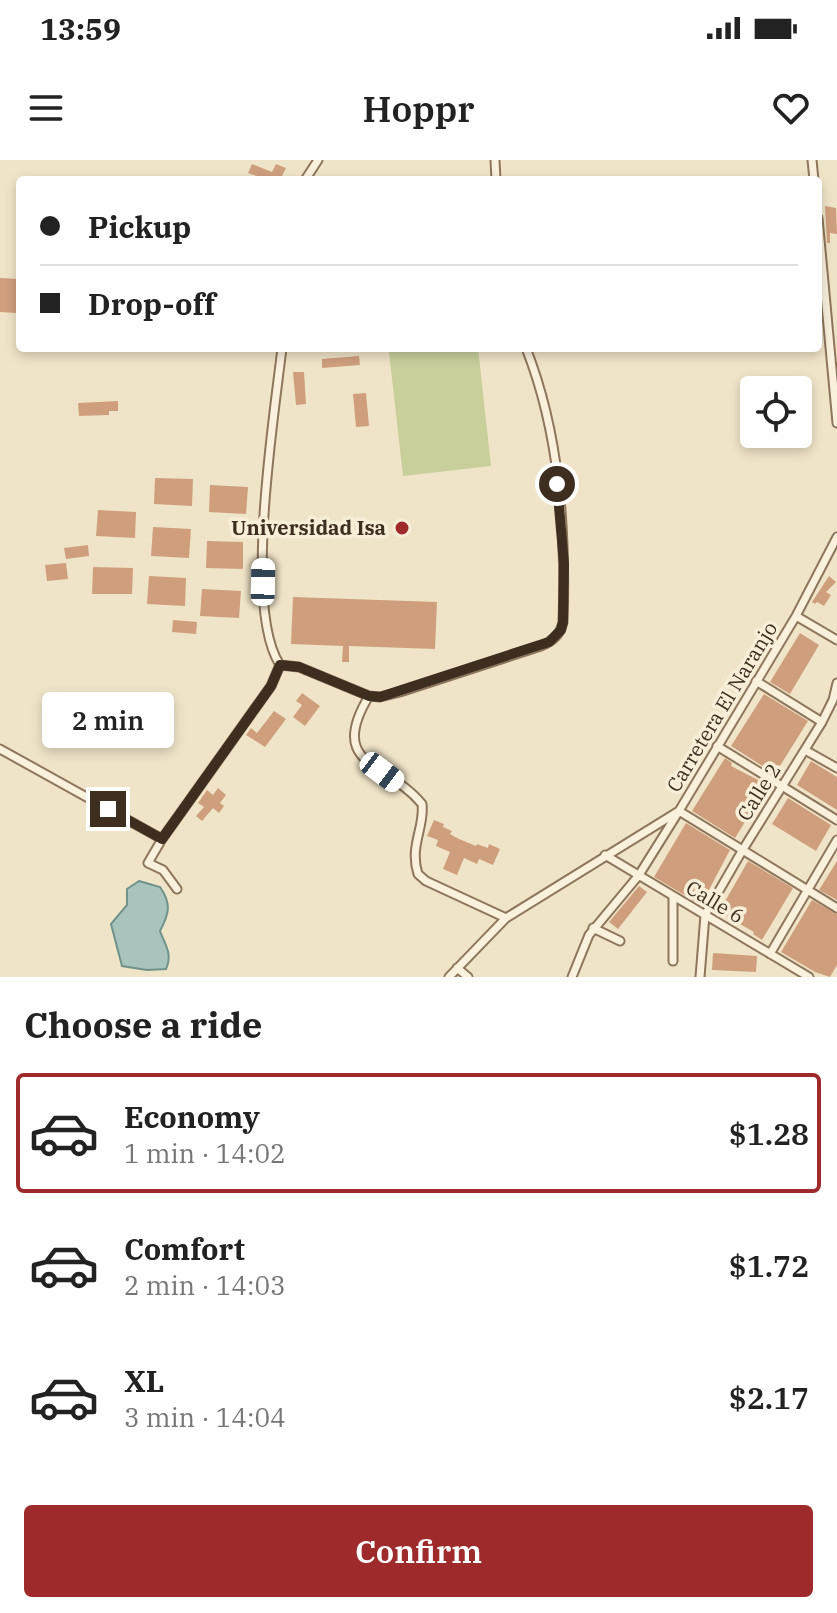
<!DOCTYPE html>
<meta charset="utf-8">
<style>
:root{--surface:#fff;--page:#f6f6f6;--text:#222;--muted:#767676;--line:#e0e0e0;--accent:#9e2a2b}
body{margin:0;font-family:"IBM Plex Serif",serif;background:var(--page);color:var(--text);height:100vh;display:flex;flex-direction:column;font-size:30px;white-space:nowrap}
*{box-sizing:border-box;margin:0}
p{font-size:26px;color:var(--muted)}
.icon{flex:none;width:44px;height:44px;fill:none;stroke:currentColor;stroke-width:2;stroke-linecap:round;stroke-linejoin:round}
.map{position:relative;height:817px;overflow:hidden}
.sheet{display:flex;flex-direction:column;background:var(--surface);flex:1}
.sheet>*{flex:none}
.banner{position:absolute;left:16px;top:16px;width:806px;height:176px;border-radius:8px;box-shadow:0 4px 12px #0003;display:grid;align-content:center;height:176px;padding:0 24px;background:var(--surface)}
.controls{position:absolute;left:740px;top:216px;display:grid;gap:16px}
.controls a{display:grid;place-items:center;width:72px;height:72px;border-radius:8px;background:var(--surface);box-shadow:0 4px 12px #0003;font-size:40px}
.end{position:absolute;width:36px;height:36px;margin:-18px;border:10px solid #3d2e20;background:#fff;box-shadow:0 0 0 4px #fff}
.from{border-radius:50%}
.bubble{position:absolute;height:56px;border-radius:8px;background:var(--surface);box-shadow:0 4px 12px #0003;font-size:26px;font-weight:600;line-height:56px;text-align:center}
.car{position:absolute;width:24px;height:48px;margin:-24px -12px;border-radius:10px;box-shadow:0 0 6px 2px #0007;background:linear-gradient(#fff 24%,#345 0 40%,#fff 0 76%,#345 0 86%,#fff 0)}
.banner b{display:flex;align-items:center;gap:28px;height:76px;font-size:30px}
.banner b+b{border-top:2px solid var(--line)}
.banner i{width:20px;height:20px;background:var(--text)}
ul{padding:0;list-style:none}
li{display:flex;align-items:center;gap:24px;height:120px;margin:0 16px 12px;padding:0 8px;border:4px solid transparent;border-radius:8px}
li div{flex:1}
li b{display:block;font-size:30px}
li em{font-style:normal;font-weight:600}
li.on{border-color:var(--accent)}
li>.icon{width:72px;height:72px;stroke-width:1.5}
h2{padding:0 24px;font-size:36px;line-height:96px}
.cta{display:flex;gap:16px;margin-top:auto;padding:16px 24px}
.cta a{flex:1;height:92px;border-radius:8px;background:var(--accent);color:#fff;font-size:32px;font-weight:600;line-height:92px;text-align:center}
.status{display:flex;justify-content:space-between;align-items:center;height:56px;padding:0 40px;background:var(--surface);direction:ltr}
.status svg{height:22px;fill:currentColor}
header{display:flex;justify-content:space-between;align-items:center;height:104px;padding:0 24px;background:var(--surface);font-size:36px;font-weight:600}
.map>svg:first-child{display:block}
.green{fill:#c9cf9b}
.water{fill:#a9c4bc;stroke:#6f938a;stroke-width:2}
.building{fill:#cf9f7d}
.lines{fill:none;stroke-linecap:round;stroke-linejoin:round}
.minor-casing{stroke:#8d765c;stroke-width:11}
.minor{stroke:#faf1dc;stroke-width:7}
.route{stroke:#3d2e20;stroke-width:10}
.poi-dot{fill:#9e2a2b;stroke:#f7eed8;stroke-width:3}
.labels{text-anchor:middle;stroke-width:7;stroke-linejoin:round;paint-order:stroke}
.poi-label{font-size:20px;font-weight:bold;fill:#3d2e20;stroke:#f7eed8;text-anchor:end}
.street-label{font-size:20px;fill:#3d2e20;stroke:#f7eed8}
</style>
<div class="status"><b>13:59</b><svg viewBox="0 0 49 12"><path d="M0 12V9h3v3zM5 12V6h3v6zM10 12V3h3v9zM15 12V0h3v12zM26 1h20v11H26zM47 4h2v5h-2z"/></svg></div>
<header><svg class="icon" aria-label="menu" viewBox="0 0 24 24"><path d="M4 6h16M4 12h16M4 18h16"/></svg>Hoppr<svg class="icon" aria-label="heart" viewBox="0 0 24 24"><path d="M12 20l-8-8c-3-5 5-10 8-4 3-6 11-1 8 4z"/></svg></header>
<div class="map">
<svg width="837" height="817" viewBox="0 0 837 817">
<rect width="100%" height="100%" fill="#f0e4c8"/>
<path class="green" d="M427,188H478L491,306L403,316L389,192Z"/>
<path class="water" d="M139,721L160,727C172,744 169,754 160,771C165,785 173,794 166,809L147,810L122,806L111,764L127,745V729Z"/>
<path class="building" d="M252,4L272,12L276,4L286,8L280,20H268L248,13Z
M825,46L836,48L837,74L830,73V83H827Z
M0,118L18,119L16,153L0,152Z
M359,196L360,205L322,208V199Z
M293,212H304L306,244L296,245Z
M366,233L369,266L356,267L353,234Z
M118,241V251H109V255L79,256L78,243Z
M155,318L193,319L192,346L154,344Z
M210,325L248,327L246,354L209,352Z
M98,350L136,352L135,378L96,376Z
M153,367L191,369L189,398L151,396Z
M207,381L243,382V409L206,408Z
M88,385L89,396L66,399L64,388Z
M66,403L68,419L47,421L45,405Z
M93,407L133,408L132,434H92Z
M149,416L186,418L185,446L147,444Z
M829,416L836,422L826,432L831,435L824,446L817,442L815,444L812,442Z
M202,429L241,431L239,458L200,456Z
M293,437L437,442L435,489L349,486V502H342L343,486L291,484Z
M173,460L197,462L196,474L172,472Z
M800,473L819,485L790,534L770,522Z
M302,533L320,546L305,566L293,557L302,545L296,541Z
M764,534L808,561L775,614L731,586Z
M274,551L286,559L265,587L246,575L251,568L257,573Z
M725,598L732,603L731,606L768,625L735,678L692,651Z
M811,601L837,617V650L797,625Z
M218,628L226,635L220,643L224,646L219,653L213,648L202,661L196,656L204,647L198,643L207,630L213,635Z
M788,638L831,665L816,691L772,664Z
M434,660L444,664L443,667L452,671L450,674L459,679L476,686L477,684L488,688L489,684L500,689L493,705L479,699L477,704L464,698L457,715L443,709L450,692L436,686L438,680L427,676Z
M686,663L730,690L701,745L654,717Z
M748,701L793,728L762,780L753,774L754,772L719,752Z
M837,701V740L819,730Z
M639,726L647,732L618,769L609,762Z
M812,740L837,754V805L830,817L815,812L781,792Z
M713,793L757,796L756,812L712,810Z"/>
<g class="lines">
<g class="minor-casing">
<path id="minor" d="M495,0L496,20
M812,0L814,20
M305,20L318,0
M818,58L837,263
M796,456L837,480
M280,505L299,507L369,536C326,607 388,602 422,644C425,667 409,686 418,714L426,721L506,758
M280,505C243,449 274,258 282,188
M756,521L822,562
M369,536L380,537L400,532L541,486C553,481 560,475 563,462C566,371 560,274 526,188
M717,586L837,660
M0,589L162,679L271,526L280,505
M805,590L837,608
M162,679L148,703L163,710L177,729
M605,695L809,817
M593,768L620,781
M770,794L837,680
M673,801V736
M457,808L468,817
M449,817L506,758L679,651L796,456L837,377
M572,817L589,775L639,715L679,651L837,748
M700,817L705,755L742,691L822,562L833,540L837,523"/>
</g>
<use href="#minor" class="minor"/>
</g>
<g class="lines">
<path class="route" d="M108,649L162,679L271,526L280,505L299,507L369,536L380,537L549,482L561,470L563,462L564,404L557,324"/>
</g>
<circle class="poi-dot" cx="402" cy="368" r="8"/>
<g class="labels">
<g class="poi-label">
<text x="386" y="375">Universidad Isa</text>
</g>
<g class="street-label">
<text transform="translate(722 547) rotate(-59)" y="7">Carretera El Naranjo</text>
<text transform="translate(759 632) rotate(-58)" y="7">Calle 2</text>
<text transform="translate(715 742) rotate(31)" y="7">Calle 6</text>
</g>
</g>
</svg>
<div class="controls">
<a><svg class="icon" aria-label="locate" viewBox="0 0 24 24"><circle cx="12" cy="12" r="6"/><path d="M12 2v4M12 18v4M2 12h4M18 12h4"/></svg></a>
</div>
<i class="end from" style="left:557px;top:324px"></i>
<i class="end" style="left:108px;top:649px"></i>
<div class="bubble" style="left:42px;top:532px;width:132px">2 min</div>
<i class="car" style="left:263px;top:422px;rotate:1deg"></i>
<i class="car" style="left:382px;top:612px;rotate:127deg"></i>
<div class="banner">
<b><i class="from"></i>Pickup</b>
<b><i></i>Drop-off</b>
</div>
</div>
<section class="sheet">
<h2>Choose a ride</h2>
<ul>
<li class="on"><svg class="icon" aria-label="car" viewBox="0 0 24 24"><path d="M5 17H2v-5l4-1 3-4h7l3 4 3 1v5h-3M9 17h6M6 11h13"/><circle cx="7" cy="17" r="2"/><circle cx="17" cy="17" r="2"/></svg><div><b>Economy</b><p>1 min · 14:02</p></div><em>$1.28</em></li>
<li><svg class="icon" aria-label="car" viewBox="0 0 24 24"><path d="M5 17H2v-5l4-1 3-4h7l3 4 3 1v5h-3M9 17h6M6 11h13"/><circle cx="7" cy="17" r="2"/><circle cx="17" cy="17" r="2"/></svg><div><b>Comfort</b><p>2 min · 14:03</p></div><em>$1.72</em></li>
<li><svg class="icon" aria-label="car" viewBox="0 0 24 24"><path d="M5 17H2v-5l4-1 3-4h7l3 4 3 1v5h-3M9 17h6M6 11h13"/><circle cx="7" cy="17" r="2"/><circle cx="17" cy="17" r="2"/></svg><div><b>XL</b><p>3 min · 14:04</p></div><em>$2.17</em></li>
</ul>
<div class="cta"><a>Confirm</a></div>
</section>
